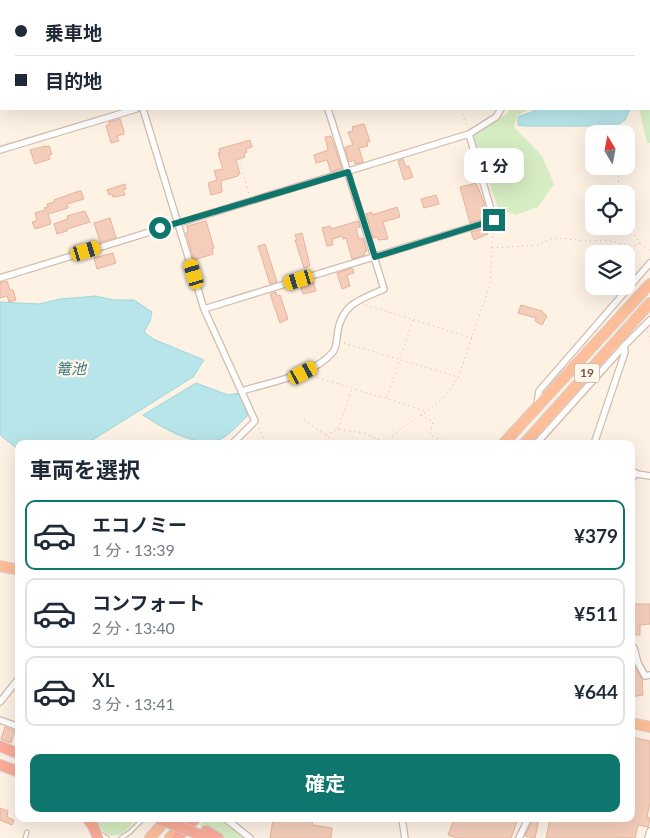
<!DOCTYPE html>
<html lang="ja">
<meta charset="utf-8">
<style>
:root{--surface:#fff;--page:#f6f6f7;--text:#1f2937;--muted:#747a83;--line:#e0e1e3;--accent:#0f766e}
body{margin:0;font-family:Lato,"Noto Sans JP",sans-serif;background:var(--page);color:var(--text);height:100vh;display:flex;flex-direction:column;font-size:19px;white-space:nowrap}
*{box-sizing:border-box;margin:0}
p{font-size:16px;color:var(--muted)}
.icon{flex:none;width:28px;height:28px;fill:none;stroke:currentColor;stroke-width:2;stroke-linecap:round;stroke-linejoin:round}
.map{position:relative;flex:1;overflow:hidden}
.panel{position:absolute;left:15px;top:440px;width:620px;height:382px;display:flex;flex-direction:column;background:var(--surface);border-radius:10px;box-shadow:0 5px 20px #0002}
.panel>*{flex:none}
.guide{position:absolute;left:0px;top:0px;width:650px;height:110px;box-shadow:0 5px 20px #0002;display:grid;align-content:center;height:110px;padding:0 15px;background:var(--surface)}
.needle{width:32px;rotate:350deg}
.tools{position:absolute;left:585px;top:125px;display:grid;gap:10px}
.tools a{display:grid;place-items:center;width:50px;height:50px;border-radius:10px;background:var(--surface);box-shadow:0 5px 20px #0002;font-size:25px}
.end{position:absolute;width:22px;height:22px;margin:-11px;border:6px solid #0f766e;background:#fff;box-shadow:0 0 0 2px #fff}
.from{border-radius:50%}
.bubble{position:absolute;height:35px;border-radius:10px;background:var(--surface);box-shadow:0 5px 20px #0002;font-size:16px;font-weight:700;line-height:35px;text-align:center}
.car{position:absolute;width:15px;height:30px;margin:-15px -8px;border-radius:6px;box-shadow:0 0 4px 1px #0007;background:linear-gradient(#f5c518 24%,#345 0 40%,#f5c518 0 76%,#345 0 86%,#f5c518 0)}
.guide b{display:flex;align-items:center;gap:18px;height:48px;font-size:19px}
.guide b+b{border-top:1px solid var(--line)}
.guide i{width:12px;height:12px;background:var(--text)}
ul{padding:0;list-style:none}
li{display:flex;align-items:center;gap:15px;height:70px;margin:0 10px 8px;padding:0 5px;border:2px solid var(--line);border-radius:10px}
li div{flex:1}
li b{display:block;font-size:19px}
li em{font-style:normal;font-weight:700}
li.active{border-color:var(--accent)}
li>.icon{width:45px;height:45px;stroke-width:1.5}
h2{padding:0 15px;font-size:22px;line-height:60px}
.cta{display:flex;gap:10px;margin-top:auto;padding:10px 15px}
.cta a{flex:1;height:58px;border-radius:10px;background:var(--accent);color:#fff;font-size:20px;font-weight:700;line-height:58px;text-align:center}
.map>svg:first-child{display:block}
.green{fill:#d6ecc2}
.water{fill:#b8e5e9;stroke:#9dd6db}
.building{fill:#f5cebb;stroke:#e8b29a}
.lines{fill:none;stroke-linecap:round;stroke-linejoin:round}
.service-casing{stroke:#d2bbac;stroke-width:5.5}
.minor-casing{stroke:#d2bbac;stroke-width:8}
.trunk-casing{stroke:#d9d0cc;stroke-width:12}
.motorway-casing{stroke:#d9d0cc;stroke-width:12}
.path{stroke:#dab19d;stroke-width:1;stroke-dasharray:1 4;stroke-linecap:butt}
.service{stroke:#fff;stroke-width:3}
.minor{stroke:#fff;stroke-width:5.5}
.trunk{stroke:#fdbe99;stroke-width:10}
.motorway{stroke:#fbab98;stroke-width:10}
.motorway-bridge-casing{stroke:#d9d0cc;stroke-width:12;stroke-linecap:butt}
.motorway-bridge{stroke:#fbab98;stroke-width:10}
.route{stroke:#0f766e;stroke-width:6}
.labels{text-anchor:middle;stroke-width:4.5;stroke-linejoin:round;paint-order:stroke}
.shield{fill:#fff6ec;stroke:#a08679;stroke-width:1}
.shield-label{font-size:12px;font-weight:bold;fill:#785648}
.water-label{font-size:15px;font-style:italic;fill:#3b787e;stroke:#fff6ec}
</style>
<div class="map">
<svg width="650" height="838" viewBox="0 0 650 838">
<rect width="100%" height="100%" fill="#fef2e5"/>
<path class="green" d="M650,8V143H647L639,109H649Z
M508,109H529L517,116L514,127L542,156L554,184L538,207L516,215L498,208L472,133L508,113Z
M92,819H137L123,834L111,836L105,833Z
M204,819H220L243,838H224L200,825Z"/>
<path class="water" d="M534,109H630L625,120L616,126H524L518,125V117L534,111Z
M96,296L114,300H134L152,312L150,321L144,332L153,339L204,360L193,377L86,444H19V450L0,435V302L39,304L60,299Z
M196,383L228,395L240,393L248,415C241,422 227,438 218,440C197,448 160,427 143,415Z"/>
<path class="building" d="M120,119L124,131V134L117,136L119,141L111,143L106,126L109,124V122Z
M363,124H364L370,141L367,142L368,146L359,148L363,162L355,164L354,160L349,162L345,147L353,145L348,132L353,131L352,127Z
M331,136L342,168L331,172L327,160L316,163L314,155L328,150L325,137Z
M250,140L252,147L246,149L247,152L244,153L245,157L236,160L240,174H238V176L221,181L222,192L211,195L208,183L217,180L214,171L223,169L218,153H220L219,149Z
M45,146V147L49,146L52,154L49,155L50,159L35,164L30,150Z
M403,159L406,167L409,166L413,177L404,180L398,161Z
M476,183L485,205L482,206L486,218L470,223L460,187Z
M125,184L126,189L123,190L125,195L113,197L112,194L109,195L107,190Z
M79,191H81L84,199L67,204L68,208L48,214L51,224L35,229L32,222L37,221L35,213L45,210L44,208L48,207L47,204L54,202V200Z
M436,195L439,204L424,208L421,199Z
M397,207L400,217L383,222L388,239L378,240V237L373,238L366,214L372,212V215Z
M85,211L90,222L70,228L67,229V231L57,234L54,224L68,219L67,216Z
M110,218L116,238L100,242L94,223Z
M206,221L214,248L212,249L213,254L194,260L186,233L188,232L187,226Z
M358,221L360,227L356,228L359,239L363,238L367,251L364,252L365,255L352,259L346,238L343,239L342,236L332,239L333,245L327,246L322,228L330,226L331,229Z
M489,227V231H487L488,234L474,240L471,232Z
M302,233L310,266L304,268L295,240H297L295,235Z
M265,244L277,282L270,284L258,246Z
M113,253L116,263L97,269L94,258Z
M352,268L354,273L347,275L350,286L342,289L337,273Z
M7,281L10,290H13L16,300L9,302L7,296L0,298V283Z
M313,281L316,291L303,294L300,285Z
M276,292L277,296L280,295L288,319L280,323L270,294Z
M521,305L542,311L547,316L542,325L535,321L536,318L518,313Z
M632,604H650V624L640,625V635L631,634Z
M634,665L642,679L643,695L631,697V666Z
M5,727L15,731L11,743L1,739Z
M631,737L650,741V802L647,817L650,818L648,827L638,825L635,838H546L550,819H631V799L633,789H631Z
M0,808L8,811L7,817L14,820L12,825L0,820Z
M273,819H313L312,825L332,828L331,838H270Z
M454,819H518L511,838H457L448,835Z
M533,819H539L535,838L525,836Z"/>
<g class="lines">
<g class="service-casing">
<path id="service" d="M99,833L107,838
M25,838L27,832
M121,838L129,833L143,819"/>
</g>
<g class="minor-casing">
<path id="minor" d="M109,0L110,1
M295,0V1
M508,0L509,1
M63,1L67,0
M0,20H1
M649,24H650
M143,109L204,309L255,421L232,444
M0,150L136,109
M0,278L469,134L496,117L501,109
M204,309L494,220L469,134
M242,391C270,382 313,376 333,352C337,347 337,336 338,330C343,303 362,299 384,289L328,109
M537,405L539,391L650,263
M536,444L624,346L650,320
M594,444L625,352L624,346
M631,473L650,476
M631,480L636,473
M634,648L638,663L645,676L650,675
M0,702L19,678
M0,720L19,727
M226,819L250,838
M402,819L405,838
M519,838L528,819
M648,838L650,831"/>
</g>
<g class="trunk-casing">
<path id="trunk" d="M503,444L650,284
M524,444L650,303
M0,566L19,570
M631,723L650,727
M150,838L167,819
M170,838L187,819"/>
</g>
<g class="motorway-casing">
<path id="motorway" d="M0,746L19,754
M0,765L19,772
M88,819L93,826L98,838
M206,831L218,838
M177,838L195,819"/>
</g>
<path class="path" d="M461,109L467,127
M240,163L249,194
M618,166L619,194
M626,223L640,243L650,251
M492,248L539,245L549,239L559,238L587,241L606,240L634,246L640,243
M366,305L472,338
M647,331L650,341
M344,343L458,377
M313,376L426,411
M387,397L413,320
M421,415L433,422L430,435L451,444
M304,420L339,444
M259,428L267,444
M338,429L352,389
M326,435L338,429L363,433L387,443
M385,444L403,427L427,411L444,397L458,378L490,285L493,228"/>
<use href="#service" class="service"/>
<use href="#minor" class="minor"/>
<use href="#trunk" class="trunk"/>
<use href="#motorway" class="motorway"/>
<g class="motorway-bridge-casing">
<path id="motorway-bridge" d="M159,819L203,836"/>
</g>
<use href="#motorway-bridge" class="motorway-bridge"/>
</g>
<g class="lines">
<path class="route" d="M160,228L348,172L375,257L494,220"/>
</g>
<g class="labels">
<rect class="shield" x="574.5" y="363.5" width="25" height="19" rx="4"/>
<g class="shield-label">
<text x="587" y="377">19</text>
</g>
<g class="water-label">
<text x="71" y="374">篭池</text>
</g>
</g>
</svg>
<div class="tools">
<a><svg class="needle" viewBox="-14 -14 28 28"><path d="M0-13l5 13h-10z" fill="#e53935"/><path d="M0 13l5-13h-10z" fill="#747a83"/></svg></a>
<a><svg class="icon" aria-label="locate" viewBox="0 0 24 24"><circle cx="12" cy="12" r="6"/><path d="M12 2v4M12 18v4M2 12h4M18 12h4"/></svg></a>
<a><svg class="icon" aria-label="layers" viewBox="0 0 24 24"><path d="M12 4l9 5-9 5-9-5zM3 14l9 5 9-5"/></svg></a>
</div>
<i class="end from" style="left:160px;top:228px"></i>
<i class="end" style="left:494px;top:220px"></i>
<div class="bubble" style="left:464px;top:148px;width:60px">1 分</div>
<i class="car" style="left:86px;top:251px;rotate:73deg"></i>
<i class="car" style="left:194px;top:274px;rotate:343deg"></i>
<i class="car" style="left:299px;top:280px;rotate:253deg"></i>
<i class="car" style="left:303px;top:373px;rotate:62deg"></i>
<div class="guide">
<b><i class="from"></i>乗車地</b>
<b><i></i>目的地</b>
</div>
<section class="panel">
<h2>車両を選択</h2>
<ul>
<li class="active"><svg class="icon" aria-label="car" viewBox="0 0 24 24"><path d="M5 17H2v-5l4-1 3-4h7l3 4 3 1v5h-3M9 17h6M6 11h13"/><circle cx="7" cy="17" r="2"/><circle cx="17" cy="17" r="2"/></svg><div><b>エコノミー</b><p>1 分 · 13:39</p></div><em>¥379</em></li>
<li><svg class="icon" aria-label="car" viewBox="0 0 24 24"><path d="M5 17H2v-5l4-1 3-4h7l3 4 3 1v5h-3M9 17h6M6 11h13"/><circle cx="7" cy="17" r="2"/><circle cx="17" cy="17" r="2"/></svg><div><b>コンフォート</b><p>2 分 · 13:40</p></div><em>¥511</em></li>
<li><svg class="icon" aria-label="car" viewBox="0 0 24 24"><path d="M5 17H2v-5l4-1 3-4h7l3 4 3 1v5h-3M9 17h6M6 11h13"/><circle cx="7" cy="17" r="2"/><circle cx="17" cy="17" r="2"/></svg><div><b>XL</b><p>3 分 · 13:41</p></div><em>¥644</em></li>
</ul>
<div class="cta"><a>確定</a></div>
</section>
</div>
